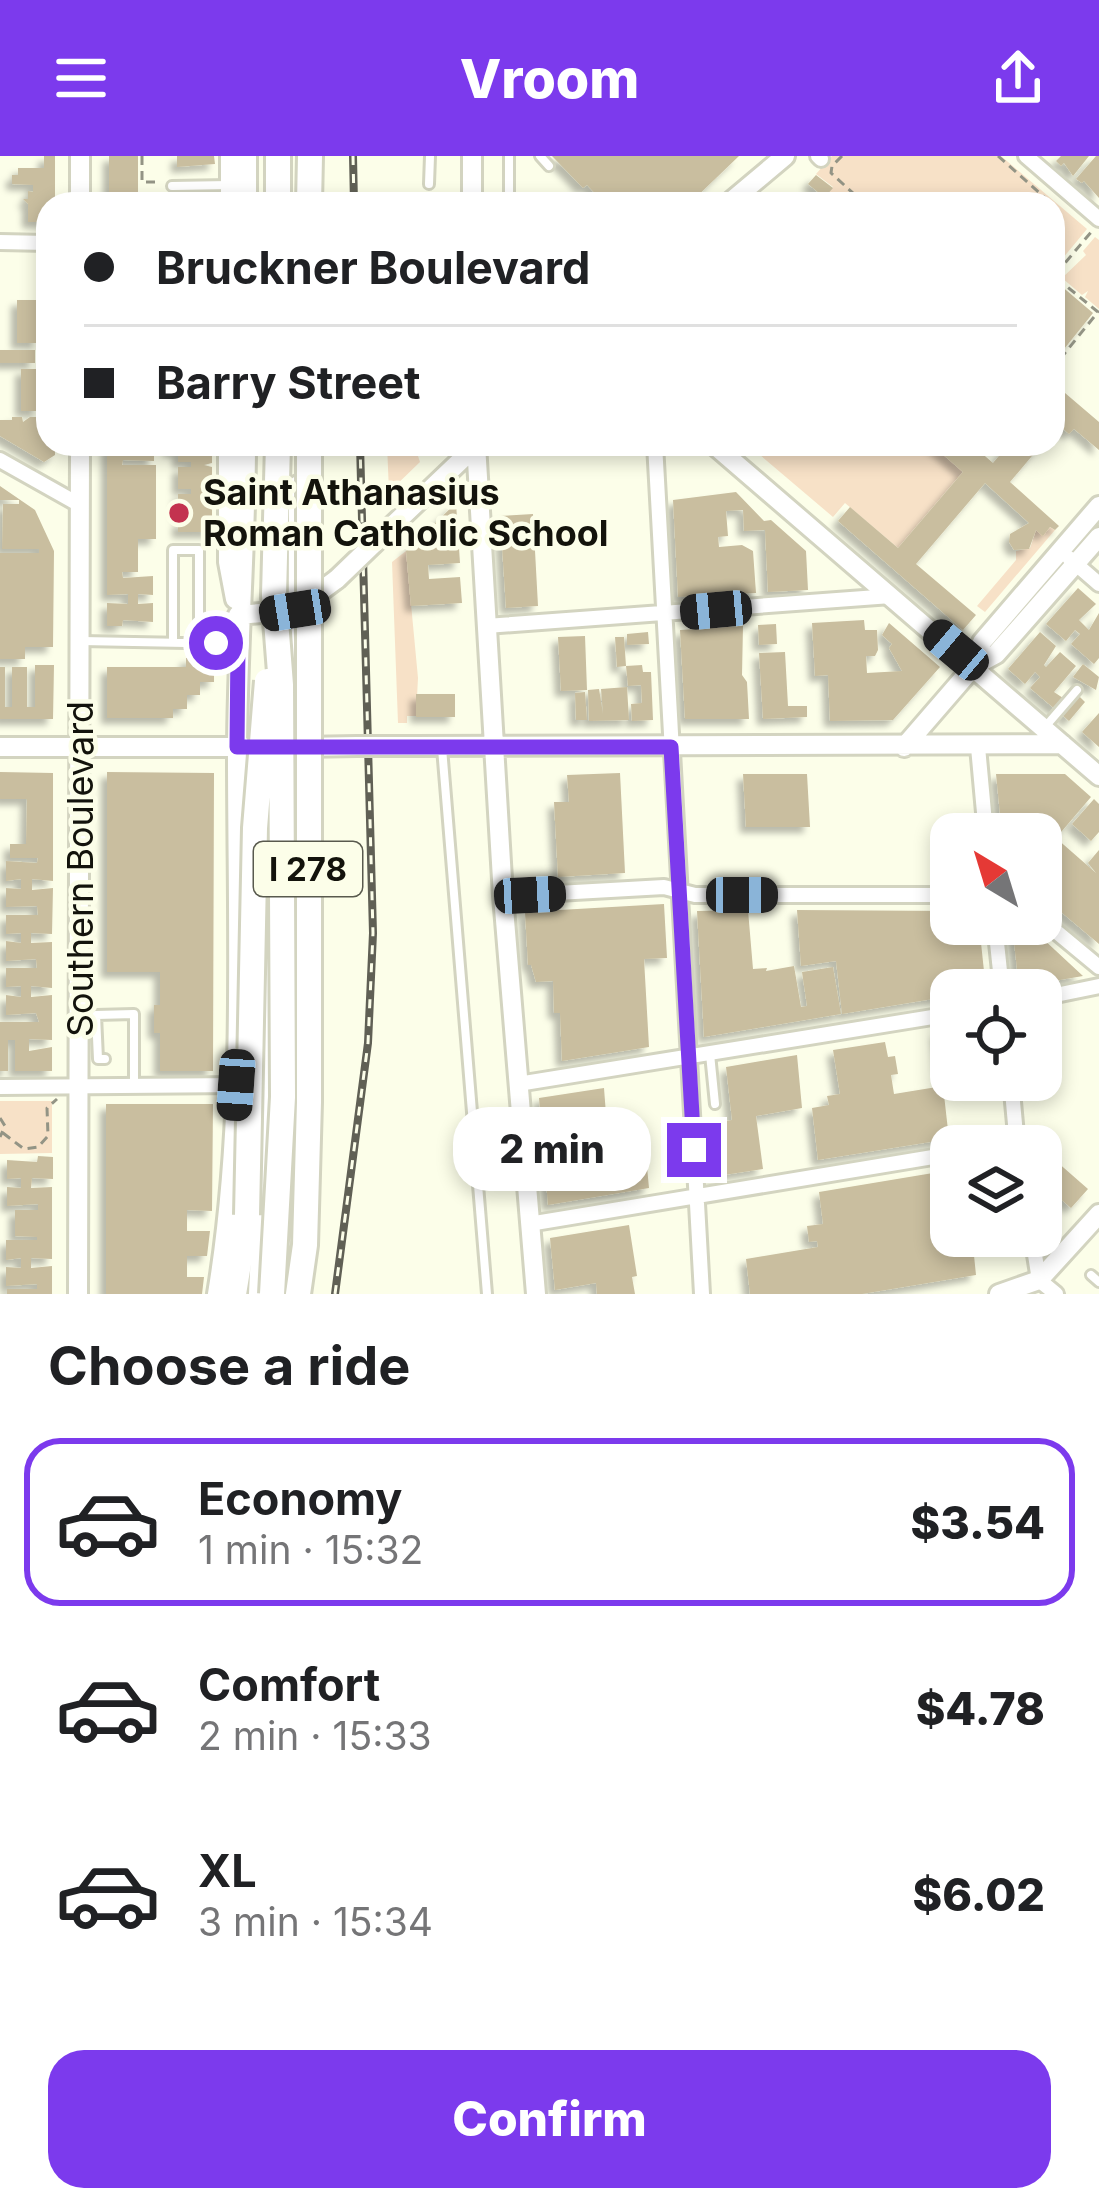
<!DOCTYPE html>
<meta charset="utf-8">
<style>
:root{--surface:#fff;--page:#f6f6f6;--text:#202124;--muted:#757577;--line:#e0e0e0;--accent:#7c3aed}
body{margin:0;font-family:Inter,sans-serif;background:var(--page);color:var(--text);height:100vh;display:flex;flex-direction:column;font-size:45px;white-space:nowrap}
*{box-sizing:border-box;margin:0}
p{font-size:39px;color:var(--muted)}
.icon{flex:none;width:66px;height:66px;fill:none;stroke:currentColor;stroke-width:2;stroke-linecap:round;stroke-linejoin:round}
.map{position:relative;height:1138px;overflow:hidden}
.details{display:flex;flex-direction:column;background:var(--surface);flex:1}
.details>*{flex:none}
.guide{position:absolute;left:36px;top:36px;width:1029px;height:264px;border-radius:36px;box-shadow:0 6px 18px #0003;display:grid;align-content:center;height:264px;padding:0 48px;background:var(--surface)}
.needle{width:78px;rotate:322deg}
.tools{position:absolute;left:930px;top:657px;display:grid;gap:24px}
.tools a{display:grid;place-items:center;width:132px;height:132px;border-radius:24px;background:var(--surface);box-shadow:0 6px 18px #0003;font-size:60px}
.end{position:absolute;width:54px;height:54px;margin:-27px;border:15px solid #7c3aed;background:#fff;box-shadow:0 0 0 6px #fff}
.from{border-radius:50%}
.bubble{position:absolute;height:84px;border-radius:36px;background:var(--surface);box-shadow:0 6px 18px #0003;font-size:39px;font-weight:800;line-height:84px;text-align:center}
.car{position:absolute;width:36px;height:72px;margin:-36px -18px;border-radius:15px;box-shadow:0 0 9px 3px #0007;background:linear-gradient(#222 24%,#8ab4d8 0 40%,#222 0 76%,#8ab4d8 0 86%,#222 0)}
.guide b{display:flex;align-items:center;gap:42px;height:114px;font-size:45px}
.guide b+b{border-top:3px solid var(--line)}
.guide i{width:30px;height:30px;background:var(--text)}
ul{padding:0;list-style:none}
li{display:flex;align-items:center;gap:36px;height:168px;margin:0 24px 18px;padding:0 24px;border:6px solid transparent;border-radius:36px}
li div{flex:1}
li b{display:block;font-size:45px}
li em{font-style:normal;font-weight:800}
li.on{border-color:var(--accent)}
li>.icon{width:108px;height:108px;stroke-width:1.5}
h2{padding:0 48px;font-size:54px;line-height:144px}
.action{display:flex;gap:24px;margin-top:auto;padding:24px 48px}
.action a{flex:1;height:138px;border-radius:36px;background:var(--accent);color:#fff;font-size:48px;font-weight:800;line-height:138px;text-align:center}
header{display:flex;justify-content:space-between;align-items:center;height:156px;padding:0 48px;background:var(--accent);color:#fff;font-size:54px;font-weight:800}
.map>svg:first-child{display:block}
.green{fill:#f7e1c7}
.building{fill:#c9be9f;filter:url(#shadow)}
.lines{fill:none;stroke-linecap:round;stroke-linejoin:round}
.lane-casing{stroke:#d3d4c0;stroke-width:14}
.street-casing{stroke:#d3d4c0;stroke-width:20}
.secondary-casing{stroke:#d3d4c0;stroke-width:24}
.highway-casing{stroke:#d3d4c0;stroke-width:30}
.path{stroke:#939485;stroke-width:3;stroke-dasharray:9 6;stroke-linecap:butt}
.lane{stroke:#fff;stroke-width:8}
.street{stroke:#fff;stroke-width:14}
.secondary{stroke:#fff;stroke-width:18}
.highway{stroke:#fff;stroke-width:24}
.rail-casing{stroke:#606055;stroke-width:8}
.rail{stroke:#fcfee9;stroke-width:3;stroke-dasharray:9;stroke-linecap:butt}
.secondary-bridge-casing{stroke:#d3d4c0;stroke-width:24;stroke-linecap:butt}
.highway-bridge-casing{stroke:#d3d4c0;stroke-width:30;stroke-linecap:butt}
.secondary-bridge{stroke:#fff;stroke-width:18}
.highway-bridge{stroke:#fff;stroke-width:24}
.route{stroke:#7c3aed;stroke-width:15}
.poi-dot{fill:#c3334f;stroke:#fcfee9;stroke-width:4.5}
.labels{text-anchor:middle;stroke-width:9;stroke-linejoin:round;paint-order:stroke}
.shield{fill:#fcfee9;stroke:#595a4e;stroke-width:3}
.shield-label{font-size:33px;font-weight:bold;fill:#13130c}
.poi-label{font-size:36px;font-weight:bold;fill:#13130c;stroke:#fcfee9;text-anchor:start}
.street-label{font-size:36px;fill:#13130c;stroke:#fcfee9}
</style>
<header><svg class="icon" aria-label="menu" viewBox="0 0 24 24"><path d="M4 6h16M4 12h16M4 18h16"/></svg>Vroom<svg class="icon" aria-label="share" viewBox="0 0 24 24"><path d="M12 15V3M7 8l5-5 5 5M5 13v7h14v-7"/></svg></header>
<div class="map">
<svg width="1099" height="1138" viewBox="0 0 1099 1138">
<defs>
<filter id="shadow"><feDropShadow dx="-6" dy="6" stdDeviation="3" flood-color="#0004"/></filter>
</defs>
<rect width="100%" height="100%" fill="#fcfee9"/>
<path class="green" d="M832,0H1001L1087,73L1053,114V48H834L825,41L833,31L816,18Z
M1095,81L1099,84V153L1085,141L1088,135L1082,139L1062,122L1086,99L1083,95Z
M387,288H411V297H417L420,306L389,336Z
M758,288H931L963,316L898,392L845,347L833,361L753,293Z
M1050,371L1055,374L985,456L977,450L1016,404V395L1030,392L1036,374L1043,379Z
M406,395L418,522L416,560H407V567H398L392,406Z
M0,945H52V997L0,998Z"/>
<path class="building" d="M44,0H55V48H48V66H28V48L23,43H28V35L33,36V29L12,28V19H18V12H44Z
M109,0H138V39L161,38V48H109Z
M177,0H214L215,8L177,11Z
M552,0H739L689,48H605L587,29L583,32Z
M1061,0H1089L1073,20L1064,7L1061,10L1056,5Z
M1096,0H1099V42L1084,25L1082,27L1076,23Z
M816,19L833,32L825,41L834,48H810L819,37L808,28Z
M1053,123L1093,157L1056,203L1053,200Z
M17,144H39V187H17Z
M0,194H35V207H0Z
M21,213H39V255H21Z
M1058,231L1099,266V294L1074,273L1069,278L1059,269L1053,276V236Z
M12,261H22L23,266L30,261H48V288H55V299L44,306L0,280V264H12Z
M107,288H154V305L123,304L122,309H156V383H138V416H122L123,422L153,420V439L138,438V448L153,447V466L123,464L122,470H107V447L128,448V438L107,439Z
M169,288H212V307L204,309L212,311V334H203V338H212V360H203V365H212V376H178V365H191V360H178V338H191V333H178V311H191V306H178V295H169Z
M931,288H971L993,307L1009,288H1042L1010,326L1059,370L1055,374L1050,371L1043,380L1036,374L1029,393L1014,394L1009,386L1010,378L1029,367L985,327L916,408L976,459L963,474L838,365L850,351L898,392L963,316Z
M0,330L35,354L54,395L53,491H25V503H0V397H39V393H2L3,348H19V344H0Z
M736,336L764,365L771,364L806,395L808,434L768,436L765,374L744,375L743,354L726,355L728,380L718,381L719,391L742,389L753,395L756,437L678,441L673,344Z
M456,347L460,407L428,409L429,423L460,421L462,447L411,450L406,395Z
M533,358L538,450L506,452L500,360Z
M1078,432L1096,448L1079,464L1089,474L1099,457V502L1094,508L1071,488L1080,478L1075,474L1066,485L1046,468Z
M864,464L865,474H877L878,494L875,500H866L867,517L902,515L889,492L892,488L882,479L889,467L940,511L893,564L830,565L828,519L815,520L812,467Z
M776,468L777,488L759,489L758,469Z
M743,470L742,519L747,526L749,563H685L680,474Z
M648,476L649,488L627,489V478Z
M1040,476L1056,490L1044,509L1046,511L1060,496L1076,510L1054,536L1066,544L1056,554L1030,532L1040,521L1035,516L1025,528L1008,513Z
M585,480L587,534L561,535L558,481Z
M615,481H624L626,510L617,511Z
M785,496L788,550H807V561L763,563L759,497Z
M186,502H214V526H200V539H187V553H173V562H107V511H186Z
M1083,508L1099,521L1096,534L1073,521Z
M35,509H54L53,563H0V511H5V551H12V511H27V551H35Z
M642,509L643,516H651L653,564L632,565L631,548L642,547L641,529L628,530L626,510Z
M627,531L629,564L589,565L588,534L599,533L603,558L601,533Z
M585,536L587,564H576L575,537Z
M416,538H455V561H416Z
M1079,540L1085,546L1069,565L1061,558Z
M1099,557V591L1082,576Z
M0,616L53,617V725L32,723V734L53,732L52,778L31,777V787L52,786V832L31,830V841L52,839V884L29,883V895L52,891V915H15V884H8V915H0V866H39L36,857L6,859V839L21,841V830L6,831V812H37L36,803L6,805V785L21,787V777L6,778V759H38L37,750L6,751V732L21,733V723L6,725V705L37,707L38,702H10V688H26L27,643H0Z
M107,616L214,617L213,915H160V877H154V849H160V816H107Z
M620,617L625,717L558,721L554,646H569L567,619Z
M743,618H807L810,671H746Z
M996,618H1065L1091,641L1056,682L1096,717L1088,707L1099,694V788L1041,739V678H1002Z
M1094,643L1099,648V676L1091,685L1072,668Z
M664,748L667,802L644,803L649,891L562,905L560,857H554L553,825L536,826L531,809H528L525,756Z
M748,754L753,813L767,812L766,815L794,810L801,851L807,850L802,816L833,811L841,858L704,881L697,755Z
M797,754L951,755V768H979L986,834H951V840L842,858L836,805L801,810Z
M1012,768H1027L1083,820L1019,831Z
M951,874V927L943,929L937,876Z
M885,886L888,901L895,900L898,918L891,919L894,938L943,930L949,983L818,1004L812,952L829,949L827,940L840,938L833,894Z
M797,899L802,952L756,960L763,1013L711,1021L708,968L732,964L726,911Z
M604,932L608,985L644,979L649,1032L548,1049L539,942Z
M106,948H213L212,1055L187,1054V1075H210L207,1100H187V1121H204L202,1138H106Z
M1048,998L1088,1033L1071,1052L1041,1026V999Z
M38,1000L53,1001V1023L32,1022L31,1032L52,1031V1103L31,1102V1112L52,1110V1138H7V1133H37V1128L6,1130V1111L21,1112V1102L6,1104V1084H37V1081L15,1080V1054H38V1048L7,1050V1031L21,1032V1022L7,1023V1004L37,1006Z
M951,1014V1080H972L976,1119L862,1138H750L746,1103L818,1091L817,1085L809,1086L807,1070L823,1068L819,1036Z
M629,1069L637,1120L632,1121L635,1138H597L596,1127L555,1134L550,1082Z"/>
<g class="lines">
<g class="lane-casing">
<path id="lane" d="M540,0L549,10
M429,28L430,0
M172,30L229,29
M509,48V0
M82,485L238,488
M173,486V394H199V487
M1045,571L1077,534
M442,592L487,1138
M710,898L715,948
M105,903H98L96,859L134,858V929
M1091,1119L1099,1126"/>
</g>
<g class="street-casing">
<path id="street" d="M818,0L821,3
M1026,0L1099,63
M0,86L48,87
M655,288L702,1138
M0,304L80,349
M1069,402L1099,428
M486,470L891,440
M978,591L986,678
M503,740L664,731L695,739H951
M1041,763L1099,811
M995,768L1002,834
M1041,842L1099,830
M1011,924L1017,990
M518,928L951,858
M0,931L241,929
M529,1068L951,998
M1032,1080L1039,1124L1056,1138"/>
</g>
<g class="secondary-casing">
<path id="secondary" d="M80,0V48
M472,0V48
M230,48V0
M247,48V0
M728,48L785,0
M228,288V406L235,443
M476,288L503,740L536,1138
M713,288L1099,620
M391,371L478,288
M238,459L295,454L337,423
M974,510L982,486L1099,350
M411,590L1062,588
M0,591H244
M302,591L357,590
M904,591L974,510L996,498L1099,381
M78,1138L80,288
M217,1138C246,961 237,778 237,599C237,495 246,392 246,288
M258,1138L268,929V647
M284,1138L290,1095L297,929L298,329
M999,1138L1039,1124L1099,1058"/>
</g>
<g class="highway-casing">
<path id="highway" d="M278,0V48
M309,48L310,0
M274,439L278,288
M234,1138L247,1059"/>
</g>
<path class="path" d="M142,0V26H159
M842,0L832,10L831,17L865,48
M998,0L1052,48
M1060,203L1098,156L1054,120L1092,75
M0,962L5,970L0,981
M3,977L24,993L38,991L48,980L47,952L57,943"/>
<use href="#lane" class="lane"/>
<use href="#street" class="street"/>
<use href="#secondary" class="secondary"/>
<use href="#highway" class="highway"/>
<g class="rail-casing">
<path id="rail" d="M353,0L354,48
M335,1138L368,887L373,777L360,288"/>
</g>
<use href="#rail" class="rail"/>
<g class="secondary-bridge-casing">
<path id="secondary-bridge" d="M337,423L391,371
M357,590H411"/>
</g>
<g class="highway-bridge-casing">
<path id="highway-bridge" d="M247,1059L255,672L267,525
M272,1138L283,941L281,529L274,439
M298,1138L305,1089L309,946V288"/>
</g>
<use href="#secondary-bridge" class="secondary-bridge"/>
<use href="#highway-bridge" class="highway-bridge"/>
</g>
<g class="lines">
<path class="route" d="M216,487L238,488L237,591H671L694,994"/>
</g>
<circle class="poi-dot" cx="179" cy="357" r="12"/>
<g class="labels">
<rect class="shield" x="254" y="686" width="108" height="54" rx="9"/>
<g class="shield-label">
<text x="308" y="725">I 278</text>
</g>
<g class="poi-label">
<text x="203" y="349">Saint Athanasius<tspan x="203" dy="41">Roman Catholic School</tspan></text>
</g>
<g class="street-label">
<text transform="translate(80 713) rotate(-90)" y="13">Southern Boulevard</text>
</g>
</g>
</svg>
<div class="tools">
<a><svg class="needle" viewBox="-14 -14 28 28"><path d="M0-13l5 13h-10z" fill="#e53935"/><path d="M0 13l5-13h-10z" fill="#757577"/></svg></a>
<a><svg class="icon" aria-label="locate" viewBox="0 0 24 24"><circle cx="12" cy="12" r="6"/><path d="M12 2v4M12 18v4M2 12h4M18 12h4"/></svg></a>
<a><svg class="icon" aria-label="layers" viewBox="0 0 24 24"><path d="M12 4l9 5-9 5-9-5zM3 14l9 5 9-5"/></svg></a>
</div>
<i class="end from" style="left:216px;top:487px"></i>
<i class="end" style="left:694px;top:994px"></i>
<div class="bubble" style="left:453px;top:951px;width:198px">2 min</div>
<i class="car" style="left:295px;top:454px;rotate:261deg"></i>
<i class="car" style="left:716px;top:454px;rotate:265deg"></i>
<i class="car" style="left:956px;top:494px;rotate:310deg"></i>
<i class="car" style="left:530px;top:739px;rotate:87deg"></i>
<i class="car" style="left:742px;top:739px;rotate:90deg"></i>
<i class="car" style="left:236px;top:929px;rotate:184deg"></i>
<div class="guide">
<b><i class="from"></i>Bruckner Boulevard</b>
<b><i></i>Barry Street</b>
</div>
</div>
<section class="details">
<h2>Choose a ride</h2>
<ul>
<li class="on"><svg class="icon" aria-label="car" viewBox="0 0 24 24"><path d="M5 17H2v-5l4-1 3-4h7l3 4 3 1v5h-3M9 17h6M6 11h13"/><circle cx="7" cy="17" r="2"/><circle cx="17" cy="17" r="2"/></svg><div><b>Economy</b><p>1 min · 15:32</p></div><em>$3.54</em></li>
<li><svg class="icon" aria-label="car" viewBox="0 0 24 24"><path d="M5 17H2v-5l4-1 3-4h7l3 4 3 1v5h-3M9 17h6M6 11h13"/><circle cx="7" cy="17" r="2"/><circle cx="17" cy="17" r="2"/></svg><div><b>Comfort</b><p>2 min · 15:33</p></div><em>$4.78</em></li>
<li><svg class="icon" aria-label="car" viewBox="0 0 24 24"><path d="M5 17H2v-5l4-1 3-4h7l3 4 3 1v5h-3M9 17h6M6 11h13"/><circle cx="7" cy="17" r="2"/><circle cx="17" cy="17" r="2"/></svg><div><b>XL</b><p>3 min · 15:34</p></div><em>$6.02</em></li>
</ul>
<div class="action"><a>Confirm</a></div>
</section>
